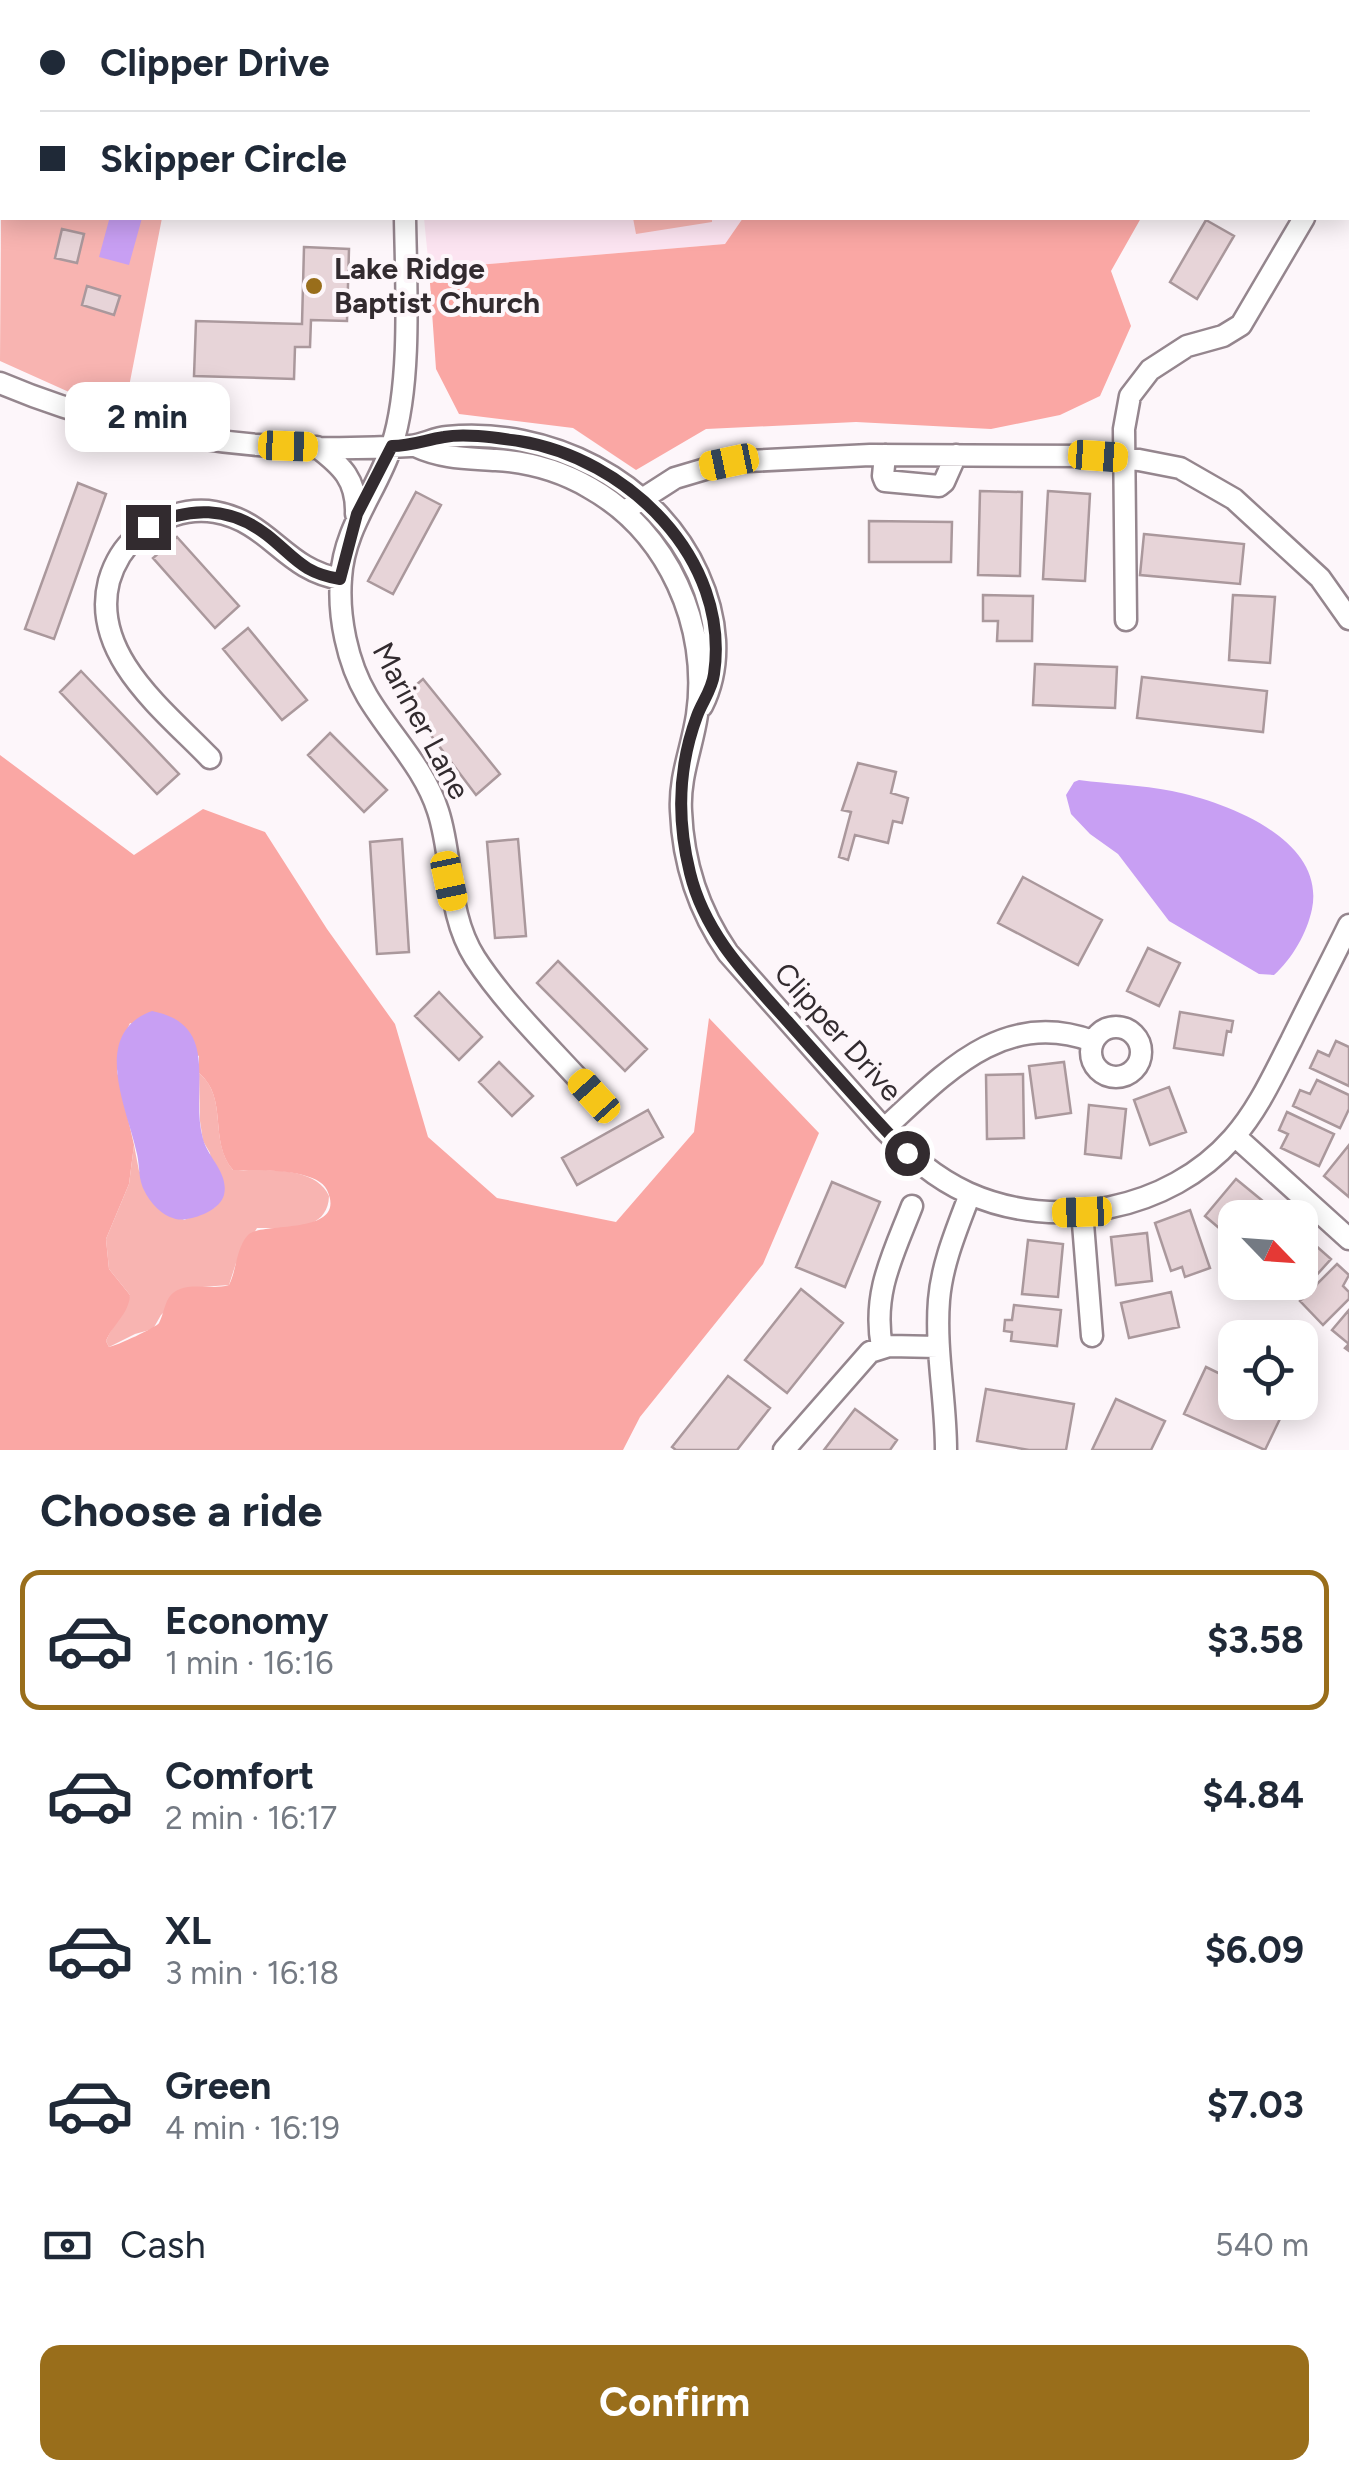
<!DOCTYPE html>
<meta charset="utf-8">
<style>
:root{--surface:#fff;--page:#f2f2f3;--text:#1f2937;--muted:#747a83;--line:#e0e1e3;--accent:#996e1b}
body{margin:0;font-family:Figtree,sans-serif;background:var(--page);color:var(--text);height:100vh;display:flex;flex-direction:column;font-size:38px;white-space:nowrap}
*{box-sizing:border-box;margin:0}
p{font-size:32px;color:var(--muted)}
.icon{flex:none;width:55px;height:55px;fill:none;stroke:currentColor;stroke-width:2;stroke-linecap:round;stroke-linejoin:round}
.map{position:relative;height:1450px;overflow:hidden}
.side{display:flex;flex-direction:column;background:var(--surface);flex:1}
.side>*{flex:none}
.top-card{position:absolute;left:0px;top:0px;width:1350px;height:220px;box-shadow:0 5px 25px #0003;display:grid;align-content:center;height:220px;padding:0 40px;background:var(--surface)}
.needle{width:65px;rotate:115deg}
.tools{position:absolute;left:1218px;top:1200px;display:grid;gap:20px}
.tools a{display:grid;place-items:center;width:100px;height:100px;border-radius:20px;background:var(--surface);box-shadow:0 5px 25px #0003;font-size:50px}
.end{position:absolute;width:45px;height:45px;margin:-22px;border:12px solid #322b2f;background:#fff;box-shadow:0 0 0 5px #fff}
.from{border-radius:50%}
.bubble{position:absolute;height:70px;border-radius:20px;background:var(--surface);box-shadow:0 5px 25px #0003;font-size:32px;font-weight:700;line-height:70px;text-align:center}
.car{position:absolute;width:30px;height:60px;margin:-30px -15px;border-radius:12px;box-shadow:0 0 8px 2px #0007;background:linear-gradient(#f5c518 24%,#345 0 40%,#f5c518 0 76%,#345 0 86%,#f5c518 0)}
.top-card b{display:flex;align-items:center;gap:35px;height:95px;font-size:38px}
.top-card b+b{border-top:2px solid var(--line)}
.top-card i{width:25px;height:25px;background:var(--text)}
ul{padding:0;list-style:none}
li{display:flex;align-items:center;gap:30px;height:140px;margin:0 20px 15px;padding:0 20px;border:5px solid transparent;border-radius:20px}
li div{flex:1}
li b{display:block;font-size:38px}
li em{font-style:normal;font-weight:700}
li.current{border-color:var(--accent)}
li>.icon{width:90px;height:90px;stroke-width:1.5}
h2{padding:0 40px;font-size:45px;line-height:120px}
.pay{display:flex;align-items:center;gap:25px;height:110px;padding:0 40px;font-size:38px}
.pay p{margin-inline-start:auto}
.action{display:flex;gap:20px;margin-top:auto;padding:20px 40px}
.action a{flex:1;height:115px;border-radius:20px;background:var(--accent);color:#fff;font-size:40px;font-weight:700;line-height:115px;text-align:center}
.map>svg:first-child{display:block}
.built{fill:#fce4f1}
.green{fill:#f8b4b1}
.forest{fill:#faa7a4;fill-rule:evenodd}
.water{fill:#c89ff3}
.building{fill:#e7d4d8;stroke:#aa989c;stroke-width:2.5}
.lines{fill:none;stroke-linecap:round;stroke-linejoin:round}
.minor-casing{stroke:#95868e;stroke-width:25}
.minor{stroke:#fff;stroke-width:20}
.route{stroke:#322b2f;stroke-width:12}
.poi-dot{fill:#996e1b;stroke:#fdf6fa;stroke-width:4}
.labels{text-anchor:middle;stroke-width:8;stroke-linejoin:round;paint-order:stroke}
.poi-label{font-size:30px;font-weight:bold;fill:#322b2f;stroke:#fdf6fa;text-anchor:start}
.street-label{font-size:30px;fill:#322b2f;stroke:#fdf6fa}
</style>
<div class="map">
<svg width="1349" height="1450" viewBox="0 0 1349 1450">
<rect width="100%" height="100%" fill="#fdf6fa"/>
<path class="built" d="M405,0H928L929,2H405Z
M424,218H743L725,244L429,269Z"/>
<path class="green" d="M2,74V218H162L125,407L69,392L0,361Z
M633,218H712V222L636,234Z
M199,1073C229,1098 208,1140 233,1170C263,1171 315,1165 329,1196C328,1233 284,1228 257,1228L236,1263L229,1285L189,1288L161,1315L153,1329L135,1334L109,1347L106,1341C113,1324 124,1313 130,1295L109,1269L106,1239L129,1184L134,1145L139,1171L184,1220L215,1207L210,1153L203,1141L200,1121Z"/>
<path class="forest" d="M743,218H1141L1111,271L1131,326L1100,396L1060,415L991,429L856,422L706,429L636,470L573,428L459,414L436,369L429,269L725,244Z
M0,755L134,855L203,809L265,832L327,929L395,1024L428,1137L497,1198L616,1222L694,1132L709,1018L819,1133L763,1264L640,1417L623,1450H0ZM130,1023L199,1056V1073C229,1098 208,1141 233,1170C255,1170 317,1168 327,1190C349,1237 260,1221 248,1235C236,1248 237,1269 229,1285C213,1290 195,1283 180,1289C164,1295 166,1310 159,1323C157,1327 116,1346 109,1347L106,1341C113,1324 129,1314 130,1295L109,1269L106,1239L129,1184L134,1145L117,1071L120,1045Z"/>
<path class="water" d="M104,218H142L129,265L99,257L109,220Z
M1079,780C1110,784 1141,785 1172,791C1226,802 1326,839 1312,909C1307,933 1292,959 1274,975L1259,974L1169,921L1118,854L1090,834L1071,814L1066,795L1074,782Z
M152,1011C223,1025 189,1089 203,1139C208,1158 229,1173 224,1195C220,1209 200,1217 187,1219C169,1223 152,1206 145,1192C138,1180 140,1167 137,1154C128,1110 89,1034 152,1011Z"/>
<path class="building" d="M557,0H629V2H557Z
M1206,220L1234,236L1197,299L1170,282Z
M62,229L84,234L77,263L55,258Z
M304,247L349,249L347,321L311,320L310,347H295L294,379L194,376L196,321L302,324Z
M87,286L120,296L114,315L82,305Z
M78,483L106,494L54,639L25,629Z
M980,491L1022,492L1020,576L978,575Z
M1048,491L1090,494L1085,581L1043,579Z
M416,492L441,505L393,594L368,581Z
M869,521L952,522L951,562H869Z
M1144,534L1244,544L1240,584L1140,575Z
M177,537L239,606L215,628L153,558Z
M983,595L1033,596L1032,641H997L998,621H983Z
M1233,595L1275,597L1270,663L1229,660Z
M248,628L307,700L282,720L223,649Z
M1035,664L1117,667L1115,708L1033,705Z
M81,671L179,774L157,794L60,692Z
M1142,677L1267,691L1263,732L1137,718Z
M423,679L500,774L476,795L402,697Z
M330,733L387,790L364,812L308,755Z
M858,763L896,772L891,793L908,798L902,823L893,821L888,843L855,835L848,860L839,857L851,812L842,810Z
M402,839L409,952L377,954L370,842Z
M518,839L526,936L495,938L487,842Z
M1023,877L1102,920L1078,965L998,923Z
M1148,948L1180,963L1159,1006L1127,991Z
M558,961L647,1049L625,1071L537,983Z
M439,992L482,1037L459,1060L415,1016Z
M1180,1012L1233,1021L1231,1032L1227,1031L1223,1055L1174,1048Z
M1336,1041L1349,1047V1086L1310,1068L1318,1051L1329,1056Z
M499,1062L533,1096L512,1116L479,1082Z
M1064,1062L1071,1113L1036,1118L1029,1066Z
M1023,1074L1024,1138L987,1139L986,1075Z
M1317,1080L1349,1095V1109L1340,1128L1293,1106L1300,1090L1310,1094Z
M1169,1087L1186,1132L1150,1145L1134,1100Z
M1089,1105L1126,1109L1121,1158L1085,1154Z
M648,1110L663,1137L577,1185L562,1158Z
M1287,1112L1334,1134L1319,1166L1281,1148L1288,1134L1279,1130Z
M1349,1145V1197L1324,1176Z
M1236,1179L1264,1202L1251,1218H1235L1233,1240L1205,1216Z
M832,1182L880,1202L845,1287L796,1267Z
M1190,1210L1210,1268L1185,1277L1182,1267L1171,1271L1155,1223Z
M1147,1233L1152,1281L1116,1285L1111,1237Z
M1306,1237L1331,1259L1296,1298L1279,1282H1300V1244Z
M1028,1240L1063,1244L1058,1297L1022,1294Z
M1337,1264L1349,1275L1343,1286L1349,1292V1299L1323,1325L1300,1301Z
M801,1289L843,1323L787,1393L745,1360Z
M1171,1292L1179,1327L1129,1338L1121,1303Z
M1014,1305L1061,1310L1057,1346L1011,1341L1012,1332L1004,1331L1005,1320H1012Z
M1349,1310V1351L1345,1348L1349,1344L1332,1330Z
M1206,1367L1235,1381V1402H1288L1265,1450L1184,1414Z
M728,1376L770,1408L737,1450H676L672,1447Z
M986,1389L1074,1404L1066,1450H1029L977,1441Z
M1116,1399L1165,1421L1151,1450H1092Z
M855,1409L897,1440L890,1450H824Z"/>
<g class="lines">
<g class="minor-casing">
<path id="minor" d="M1178,0L1180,2
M56,2L61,0
M389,2V0
M0,57L2,54
M1348,196L1349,197
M405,218C406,283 412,384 392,445C377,491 344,527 341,578C338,616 347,662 367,696C390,735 424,767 438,811C454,860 446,912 475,958C506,1006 555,1052 594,1096
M0,383C82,418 169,438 258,445C308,449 360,449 410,446C423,445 434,438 447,437C548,427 656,480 698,574C717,616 723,664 702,706
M415,446C443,459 467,458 496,460C529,462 561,471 590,488C668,532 710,626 697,715C692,748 679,777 681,811C683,863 699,911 728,953L884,1129C909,1155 935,1178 968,1193C1055,1232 1169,1211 1233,1138C1258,1110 1274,1074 1291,1041C1310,1002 1330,964 1349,925
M317,447C342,466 357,480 356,514
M885,455L883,476L885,481L939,486L944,482L956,455
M633,505L675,478L729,462L870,455L1098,456L1139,460L1180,468L1234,499L1320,578L1349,619
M1126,620L1124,429L1130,396L1150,370L1187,346L1223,336L1241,325L1304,218
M210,758C165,711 90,655 109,581C114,564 124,547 137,536C158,518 187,507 215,512C271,522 284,570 341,579
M1091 1052a25 25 0 1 1 50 0a25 25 0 1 1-50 0Z
M884,1129C944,1074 1003,1008 1092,1041
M1235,1136L1349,1239
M1082,1211L1092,1336
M882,1347C872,1293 893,1255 912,1206
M784,1450L870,1352L889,1346L938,1347
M946,1450C946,1400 935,1350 939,1300C942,1263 957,1229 970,1194"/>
</g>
<use href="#minor" class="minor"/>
</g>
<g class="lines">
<path class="route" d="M148,527C188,506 230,506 267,535C295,557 302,573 340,579L357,514L392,446C411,446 425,440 444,437C466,433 497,438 519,441C626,458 731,558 714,674C712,690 702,702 697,716C678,767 677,821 690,873C705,935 749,978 789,1023C828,1067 867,1111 907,1153"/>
</g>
<circle class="poi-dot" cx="314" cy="286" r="10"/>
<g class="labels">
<g class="poi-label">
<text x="334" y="279">Lake Ridge<tspan x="334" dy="34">Baptist Church</tspan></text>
</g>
<g class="street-label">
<text transform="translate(421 721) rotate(62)" y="10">Mariner Lane</text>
<text transform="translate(838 1032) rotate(48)" y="10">Clipper Drive</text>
</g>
</g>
</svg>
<div class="tools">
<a><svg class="needle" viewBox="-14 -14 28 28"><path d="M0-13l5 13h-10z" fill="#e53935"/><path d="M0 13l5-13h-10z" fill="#747a83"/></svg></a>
<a><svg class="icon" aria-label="locate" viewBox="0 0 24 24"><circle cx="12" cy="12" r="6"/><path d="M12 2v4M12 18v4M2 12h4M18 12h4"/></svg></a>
</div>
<i class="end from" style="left:907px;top:1153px"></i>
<i class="end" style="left:148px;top:527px"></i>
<div class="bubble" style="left:65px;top:382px;width:165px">2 min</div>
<i class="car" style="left:288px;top:446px;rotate:92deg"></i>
<i class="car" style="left:1098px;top:456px;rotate:94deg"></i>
<i class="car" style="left:729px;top:462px;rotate:258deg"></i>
<i class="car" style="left:449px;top:881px;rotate:168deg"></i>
<i class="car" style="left:594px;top:1096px;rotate:318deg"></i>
<i class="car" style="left:1082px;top:1212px;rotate:268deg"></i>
<div class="top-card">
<b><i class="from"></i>Clipper Drive</b>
<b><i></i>Skipper Circle</b>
</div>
</div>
<section class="side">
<h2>Choose a ride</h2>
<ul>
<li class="current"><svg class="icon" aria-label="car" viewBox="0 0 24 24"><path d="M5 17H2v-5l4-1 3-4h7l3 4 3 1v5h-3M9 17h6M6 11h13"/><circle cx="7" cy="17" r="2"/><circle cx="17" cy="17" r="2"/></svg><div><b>Economy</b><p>1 min · 16:16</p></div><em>$3.58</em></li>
<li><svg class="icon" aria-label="car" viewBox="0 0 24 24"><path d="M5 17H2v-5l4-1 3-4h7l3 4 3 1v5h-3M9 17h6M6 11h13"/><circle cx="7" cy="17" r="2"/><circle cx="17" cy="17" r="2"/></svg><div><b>Comfort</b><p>2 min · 16:17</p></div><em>$4.84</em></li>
<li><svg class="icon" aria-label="car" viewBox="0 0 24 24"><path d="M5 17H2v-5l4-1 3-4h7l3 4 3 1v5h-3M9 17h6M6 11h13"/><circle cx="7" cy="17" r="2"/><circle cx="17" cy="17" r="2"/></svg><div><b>XL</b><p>3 min · 16:18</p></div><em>$6.09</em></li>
<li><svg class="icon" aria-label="car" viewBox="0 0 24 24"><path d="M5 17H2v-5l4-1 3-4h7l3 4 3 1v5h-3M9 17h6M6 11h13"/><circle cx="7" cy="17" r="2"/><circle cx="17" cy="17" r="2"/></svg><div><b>Green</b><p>4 min · 16:19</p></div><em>$7.03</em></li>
</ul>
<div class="pay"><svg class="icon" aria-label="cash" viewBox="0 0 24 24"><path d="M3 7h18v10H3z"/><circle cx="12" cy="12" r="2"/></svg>Cash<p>540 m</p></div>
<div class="action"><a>Confirm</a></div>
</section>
